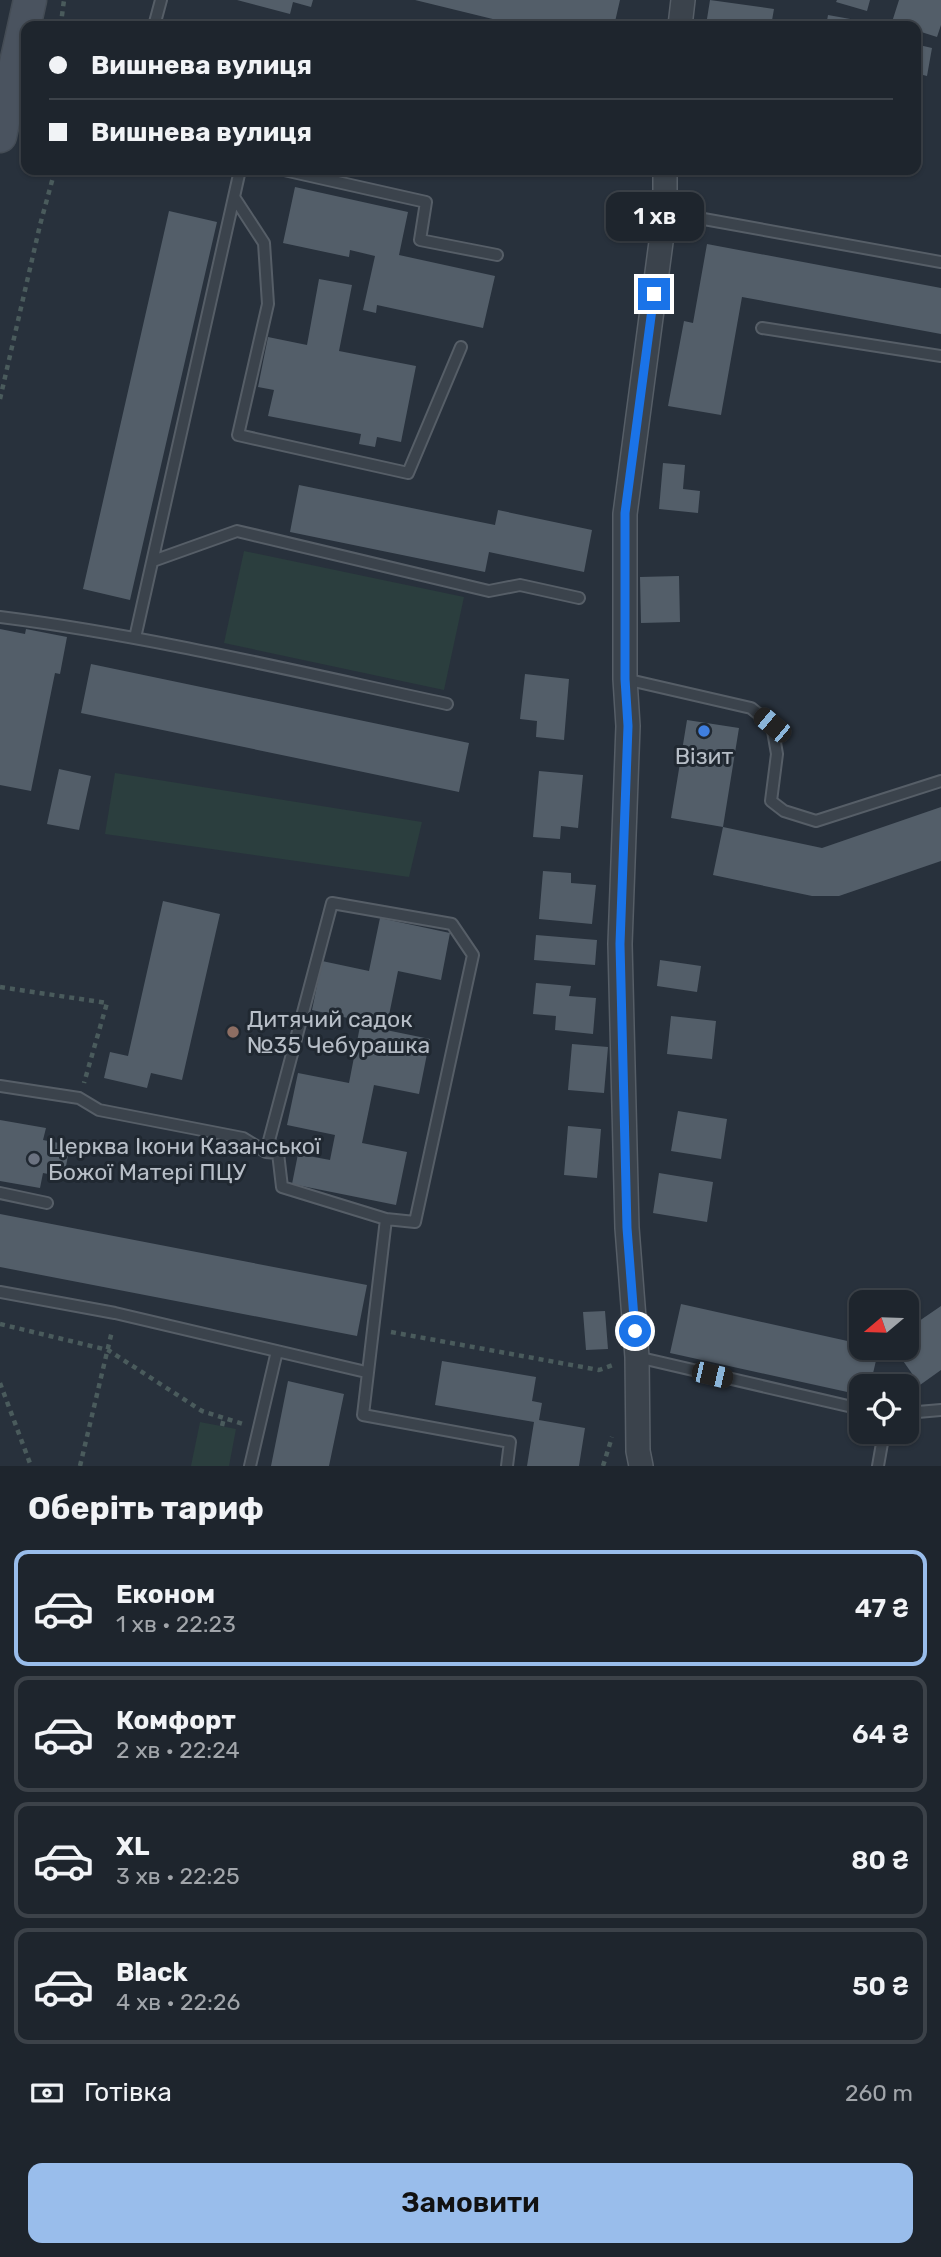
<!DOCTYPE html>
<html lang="uk">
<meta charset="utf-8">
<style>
:root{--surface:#1e252d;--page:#2b3139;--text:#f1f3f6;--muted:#a1a5aa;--line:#3c4249;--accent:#99bdeb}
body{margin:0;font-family:Rubik,sans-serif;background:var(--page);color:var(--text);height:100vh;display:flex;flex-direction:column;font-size:26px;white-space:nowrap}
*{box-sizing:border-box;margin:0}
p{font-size:23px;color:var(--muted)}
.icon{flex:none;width:38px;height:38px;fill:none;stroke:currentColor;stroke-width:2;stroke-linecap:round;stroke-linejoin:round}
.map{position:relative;height:1466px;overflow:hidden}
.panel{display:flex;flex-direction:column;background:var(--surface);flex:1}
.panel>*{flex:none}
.banner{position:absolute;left:21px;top:21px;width:900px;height:154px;border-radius:14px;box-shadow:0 2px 5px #0004,0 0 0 2px var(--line);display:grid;align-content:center;height:154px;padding:0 28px;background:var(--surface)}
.needle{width:46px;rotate:251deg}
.tools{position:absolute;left:849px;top:1290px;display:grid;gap:14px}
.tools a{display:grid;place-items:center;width:70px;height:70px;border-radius:14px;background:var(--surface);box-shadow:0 2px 5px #0004,0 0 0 2px var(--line);font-size:35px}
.end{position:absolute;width:32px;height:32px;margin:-16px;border:9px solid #1a73e8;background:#fff;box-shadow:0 0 0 4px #fff}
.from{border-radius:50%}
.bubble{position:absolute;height:49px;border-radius:14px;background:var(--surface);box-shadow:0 2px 5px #0004,0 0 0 2px var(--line);font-size:23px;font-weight:600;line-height:49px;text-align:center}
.car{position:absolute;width:21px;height:42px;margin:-21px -10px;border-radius:9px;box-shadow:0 0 5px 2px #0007;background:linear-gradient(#222 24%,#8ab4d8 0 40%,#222 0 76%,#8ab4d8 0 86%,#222 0)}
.banner b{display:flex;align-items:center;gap:24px;height:66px;font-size:26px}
.banner b+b{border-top:2px solid var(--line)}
.banner i{width:18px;height:18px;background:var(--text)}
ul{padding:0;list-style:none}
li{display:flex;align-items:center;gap:21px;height:116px;margin:0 14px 10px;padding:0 14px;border:4px solid var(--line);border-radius:14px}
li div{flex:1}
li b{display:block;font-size:26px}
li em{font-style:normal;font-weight:600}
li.current{border-color:var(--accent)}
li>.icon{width:63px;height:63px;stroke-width:1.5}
h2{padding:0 28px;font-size:32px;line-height:84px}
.pay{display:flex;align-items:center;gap:18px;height:77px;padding:0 28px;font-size:26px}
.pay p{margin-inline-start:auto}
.cta{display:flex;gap:14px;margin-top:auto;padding:14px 28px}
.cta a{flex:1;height:80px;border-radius:14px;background:var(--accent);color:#111;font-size:28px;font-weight:600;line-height:80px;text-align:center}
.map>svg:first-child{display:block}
.green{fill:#2b3e3e}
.building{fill:#535e69}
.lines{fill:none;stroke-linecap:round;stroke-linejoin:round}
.lane-casing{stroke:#565e67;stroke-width:14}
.street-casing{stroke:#565e67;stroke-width:26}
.secondary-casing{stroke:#444c55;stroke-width:35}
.path{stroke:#4a5b5c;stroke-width:4.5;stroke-dasharray:5 5;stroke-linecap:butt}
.lane{stroke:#3b434c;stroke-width:10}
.street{stroke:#3b434c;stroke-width:23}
.secondary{stroke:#4a535f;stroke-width:32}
.route{stroke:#1a73e8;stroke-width:9}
.shop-dot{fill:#3f7fe0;stroke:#202831;stroke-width:2.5}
.education-dot{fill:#8d6e63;stroke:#202831;stroke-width:2.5}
.worship-dot{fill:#6b7280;stroke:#202831;stroke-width:2.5}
.labels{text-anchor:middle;stroke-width:6;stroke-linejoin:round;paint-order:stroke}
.poi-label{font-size:23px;fill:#b7bec7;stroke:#202831;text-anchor:start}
</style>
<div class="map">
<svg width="941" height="1466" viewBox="0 0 941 1466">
<rect width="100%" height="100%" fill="#28313c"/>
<path class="green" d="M244,551L464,597L444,690L224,643Z
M115,773L422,822L409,877L105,834Z
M200,1422L236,1429L229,1466H191Z"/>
<path class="building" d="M237,0H313L311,7L293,2L290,14Z
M415,0H620L614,26H521Z
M710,0L774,9L771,26L706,25Z
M837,0H870L867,11L836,2Z
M899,0H941V25L937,37L915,30V26H904L892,22Z
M828,15L867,22L866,26H826Z
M915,44L932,48L927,76L915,73Z
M295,187L408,212L399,255L495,276L483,328L377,305L376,313L363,310L375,256L350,250L349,257L344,256L283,243Z
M169,211L217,222L130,600L83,589Z
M707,244L941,288V334L742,297L721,415L668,406L684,321L693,323Z
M319,279L352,285L339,351L416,366L401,442L377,437L375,447L359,444L361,434L268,416L274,390L258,387L268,337L307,345Z
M663,463L685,465L683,489L700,491L698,513L659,509Z
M299,485L495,525L498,510L592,530L584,572L489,552L485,572L290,532Z
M679,576L680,622L641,623L640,577Z
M0,629L25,634L26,629L67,637L60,674L55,673L31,791L0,785Z
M91,664L469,743L459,792L81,713Z
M525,674L569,679L564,740L536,737L537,721L520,719Z
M687,720L739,728L723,827L671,818Z
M59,769L91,776L79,830L47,824Z
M539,771L583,775L578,828L561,826L560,839L533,837Z
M941,807V861L839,896H812L713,875L723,827L822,848Z
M543,871L571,873V883L596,885L592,924L539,919Z
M163,901L220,914L182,1080L151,1073L147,1088L104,1078L110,1052L128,1056Z
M380,918L450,933L441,980L398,971L386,1030L430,1039L419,1094L374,1085L362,1143L407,1152L396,1205L292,1184L298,1154L330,1160L335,1135L287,1125L298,1073L349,1083L361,1021L312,1010L322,961L369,971Z
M536,935L597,940L595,965L534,960Z
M660,960L701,966L697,992L657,986Z
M536,983L571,986L569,996L596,998L593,1034L555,1030L556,1016L533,1014Z
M671,1016L716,1021L712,1059L667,1054Z
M572,1044L608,1047L604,1093L568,1090Z
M678,1111L727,1119L721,1159L671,1151Z
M0,1120L46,1128L43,1140L70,1145L64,1177L43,1173L40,1188L0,1181Z
M568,1126L601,1129L597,1178L564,1175Z
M659,1173L713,1182L707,1222L653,1213Z
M0,1214L367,1285L357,1336L0,1267Z
M681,1304L861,1344V1348H879L870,1386H861V1395L670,1353Z
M941,1306V1370L920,1385L894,1348H906V1330Z
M605,1311L608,1349L586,1350L583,1312Z
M442,1361L536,1377L532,1401L542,1403L539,1420L585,1428L579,1466H527L534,1422L435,1405Z
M288,1381L344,1394L329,1466H271Z"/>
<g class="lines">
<g class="lane-casing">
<path id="lane" d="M154,26L161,0
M284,170L426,202L420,240L497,255
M234,197L264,243L268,304L238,435L408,473L461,347
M665,212L941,262
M762,328L941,356
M153,561L237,531L489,591L520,585L579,598
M0,617C150,636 298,672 447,704
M135,638L240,170
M625,679L751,708L772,725L777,754L771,801L784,811L816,821L941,781
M332,903L452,924L473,955L415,1222L386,1219L282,1187L278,1153L266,1152Z
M0,1086L79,1098L99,1110L243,1138L266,1152
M0,1193L47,1203
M386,1219L363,1415L510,1442L507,1466
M0,1292L115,1313L366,1372
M637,1357L861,1409
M906,1413L941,1410
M250,1466L277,1351
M878,1466L884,1432"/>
</g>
<g class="street-casing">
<path id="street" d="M680,26L683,0
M641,1466L638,1451L637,1357L627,1228L620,944L628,726L625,679V514L665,212V170"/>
</g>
<g class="secondary-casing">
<path id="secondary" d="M0,136L30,0"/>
</g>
<path class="path" d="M62,26L61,23L64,0
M0,399L40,225L55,170
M0,987L107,1003L84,1083
M0,1324L108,1350L202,1411L243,1424
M391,1332L599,1370L613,1365
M0,1383L31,1466
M222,1426L224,1418
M80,1466L112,1331
M603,1466L612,1437"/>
<use href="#lane" class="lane"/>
<use href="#street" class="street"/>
<use href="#secondary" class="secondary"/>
</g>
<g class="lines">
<path class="route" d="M635,1331L627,1228L620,944L628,726L625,679V513L654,294"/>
</g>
<circle class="shop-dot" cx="704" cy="731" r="7"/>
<circle class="education-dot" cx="233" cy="1032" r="7"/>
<circle class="worship-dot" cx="34" cy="1159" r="7"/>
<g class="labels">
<g class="poi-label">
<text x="704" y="764" text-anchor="middle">Візит</text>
<text x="247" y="1027">Дитячий садок<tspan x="247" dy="26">№35 Чебурашка</tspan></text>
<text x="48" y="1154">Церква Ікони Казанської<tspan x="48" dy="26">Божої Матері ПЦУ</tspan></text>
</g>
</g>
</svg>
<div class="tools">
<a><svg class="needle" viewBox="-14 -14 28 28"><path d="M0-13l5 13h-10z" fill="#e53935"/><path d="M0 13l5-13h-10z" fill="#a1a5aa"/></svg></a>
<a><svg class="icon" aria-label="locate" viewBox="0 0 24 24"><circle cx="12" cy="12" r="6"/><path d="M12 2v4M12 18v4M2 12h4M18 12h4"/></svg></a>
</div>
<i class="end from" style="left:635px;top:1331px"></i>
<i class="end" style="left:654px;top:294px"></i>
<div class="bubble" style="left:606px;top:192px;width:98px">1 хв</div>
<i class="car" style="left:772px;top:725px;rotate:310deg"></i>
<i class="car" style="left:712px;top:1375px;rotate:103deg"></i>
<div class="banner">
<b><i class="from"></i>Вишнева вулиця</b>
<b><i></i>Вишнева вулиця</b>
</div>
</div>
<section class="panel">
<h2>Оберіть тариф</h2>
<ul>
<li class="current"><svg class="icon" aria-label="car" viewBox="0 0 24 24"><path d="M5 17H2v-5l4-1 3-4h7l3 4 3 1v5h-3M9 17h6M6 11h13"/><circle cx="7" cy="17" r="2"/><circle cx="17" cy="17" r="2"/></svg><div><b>Економ</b><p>1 хв · 22:23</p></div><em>47 ₴</em></li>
<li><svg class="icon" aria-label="car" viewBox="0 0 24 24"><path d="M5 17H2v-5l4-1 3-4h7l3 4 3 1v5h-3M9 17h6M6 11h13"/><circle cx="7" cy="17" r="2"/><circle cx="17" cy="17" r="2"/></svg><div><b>Комфорт</b><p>2 хв · 22:24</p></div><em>64 ₴</em></li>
<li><svg class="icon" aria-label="car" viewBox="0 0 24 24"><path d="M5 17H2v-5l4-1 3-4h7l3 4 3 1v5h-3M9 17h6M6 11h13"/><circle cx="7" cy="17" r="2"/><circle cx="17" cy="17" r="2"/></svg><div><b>XL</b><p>3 хв · 22:25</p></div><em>80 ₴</em></li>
<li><svg class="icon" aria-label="car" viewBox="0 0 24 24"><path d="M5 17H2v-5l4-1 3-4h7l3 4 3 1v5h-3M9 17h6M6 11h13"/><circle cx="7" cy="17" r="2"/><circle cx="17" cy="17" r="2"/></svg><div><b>Black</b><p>4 хв · 22:26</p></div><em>50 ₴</em></li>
</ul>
<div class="pay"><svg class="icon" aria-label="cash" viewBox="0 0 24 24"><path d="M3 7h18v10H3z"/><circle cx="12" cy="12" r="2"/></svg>Готівка<p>260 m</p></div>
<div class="cta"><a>Замовити</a></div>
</section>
